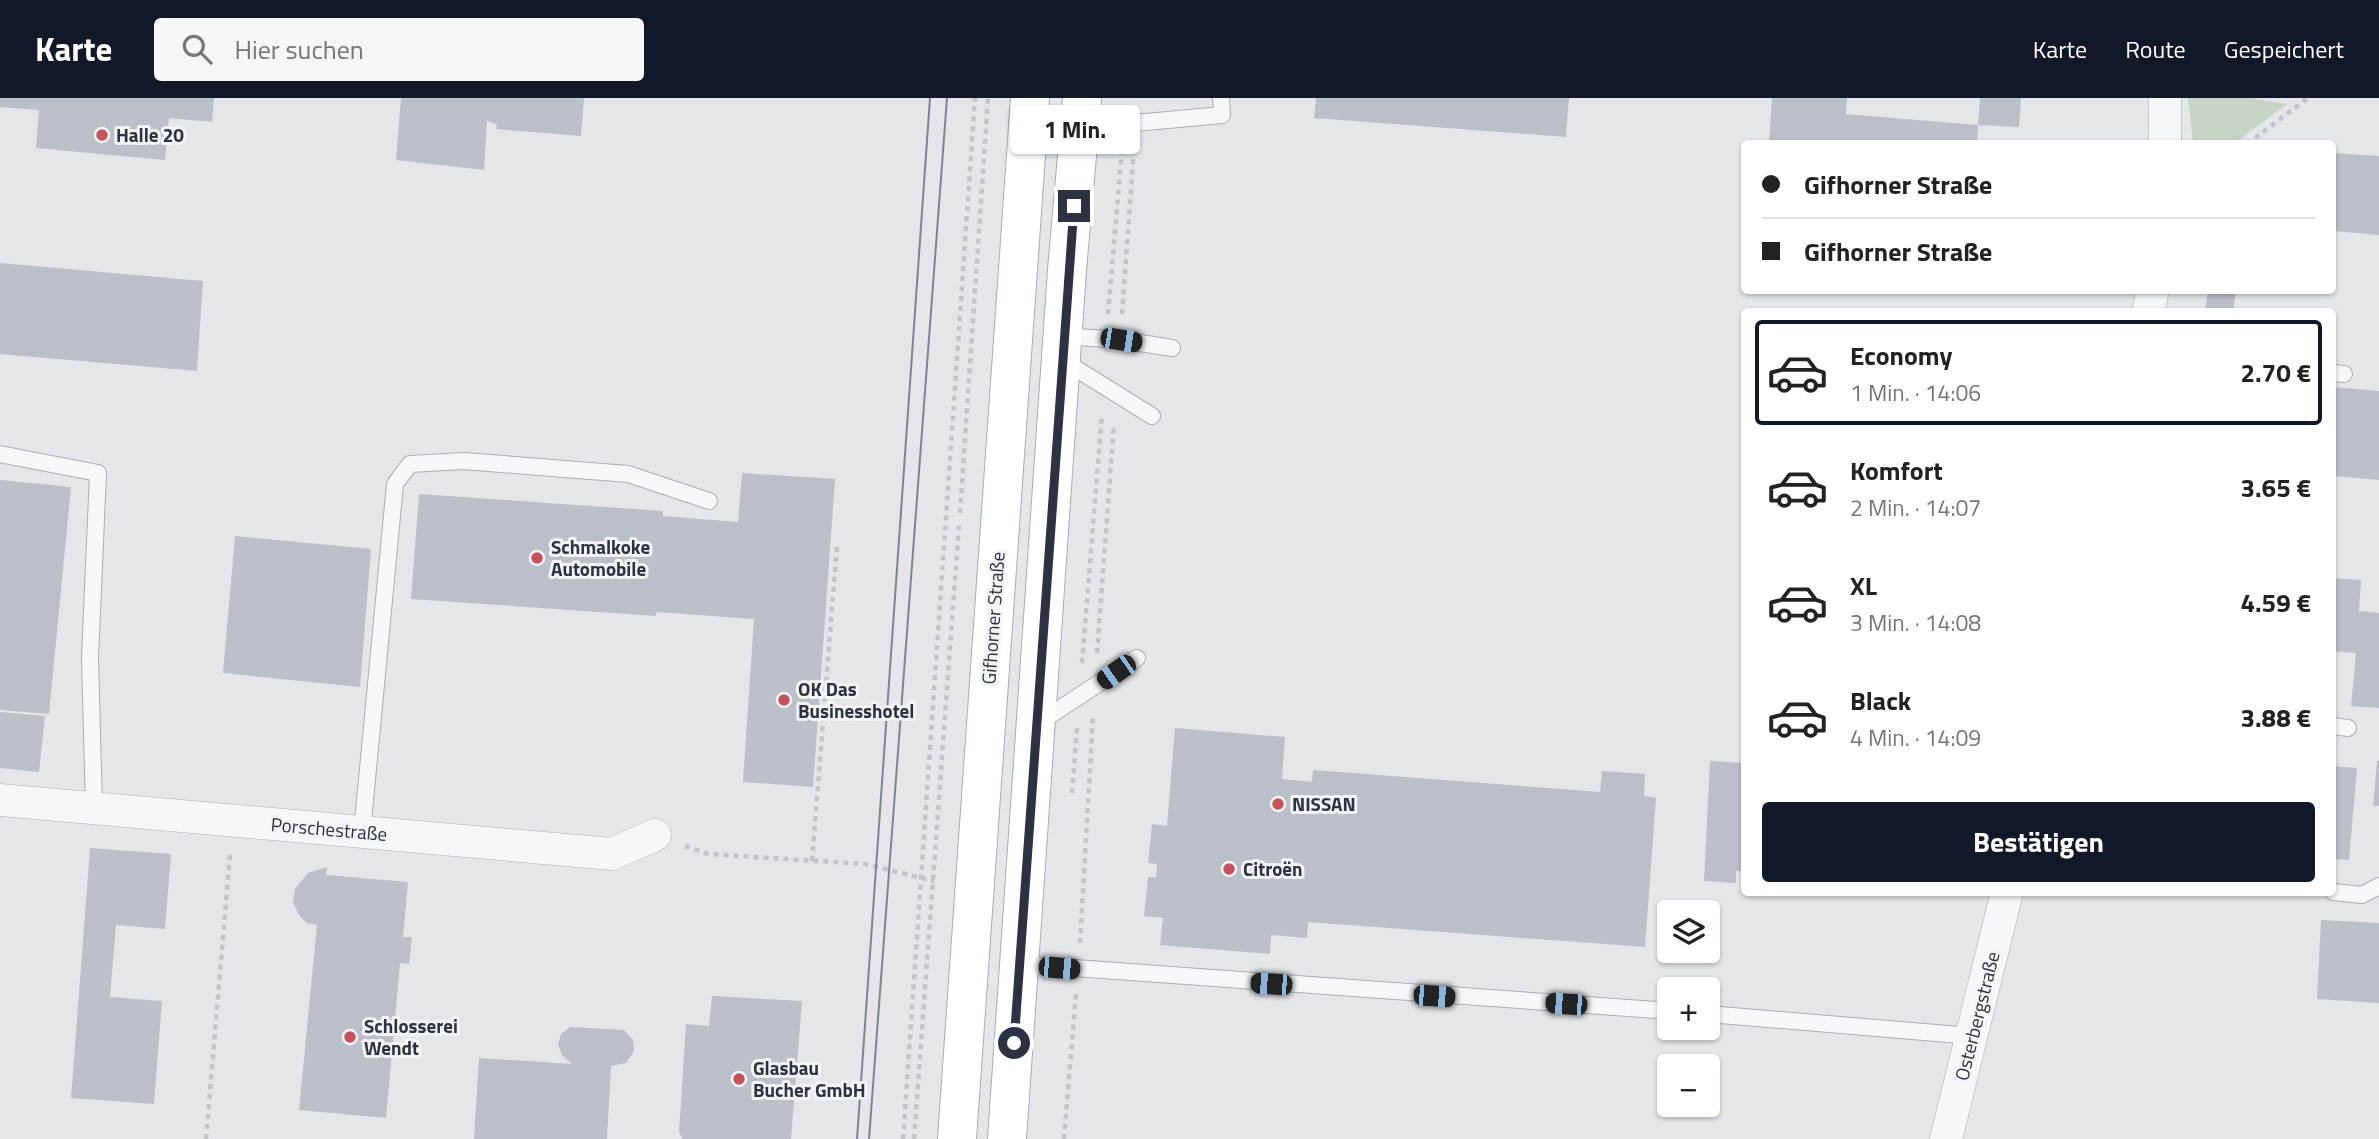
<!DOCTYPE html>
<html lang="de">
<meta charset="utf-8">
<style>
:root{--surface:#fff;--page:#f6f6f6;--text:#222;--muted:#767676;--line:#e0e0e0;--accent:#111827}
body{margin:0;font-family:"Titillium Web",sans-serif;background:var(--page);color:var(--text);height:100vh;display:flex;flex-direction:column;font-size:26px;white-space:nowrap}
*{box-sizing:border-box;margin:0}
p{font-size:23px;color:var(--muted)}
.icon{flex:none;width:38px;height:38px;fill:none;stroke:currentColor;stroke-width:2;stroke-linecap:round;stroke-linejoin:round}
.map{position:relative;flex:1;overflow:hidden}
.sheet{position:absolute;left:1741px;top:210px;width:595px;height:588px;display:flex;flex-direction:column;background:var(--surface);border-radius:7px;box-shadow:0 2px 5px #0004}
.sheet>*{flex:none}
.banner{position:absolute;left:1741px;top:42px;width:595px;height:154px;border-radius:7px;box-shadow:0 2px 5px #0004;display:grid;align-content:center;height:154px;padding:0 21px;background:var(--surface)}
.buttons{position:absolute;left:1657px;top:802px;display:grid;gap:14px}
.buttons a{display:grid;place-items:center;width:63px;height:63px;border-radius:7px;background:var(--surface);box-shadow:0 2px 5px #0004;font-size:35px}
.end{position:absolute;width:32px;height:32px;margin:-16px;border:9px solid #2c3242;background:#fff;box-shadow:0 0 0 4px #fff}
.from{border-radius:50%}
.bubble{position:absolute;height:49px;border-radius:7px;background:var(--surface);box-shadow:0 2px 5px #0004;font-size:23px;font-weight:700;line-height:49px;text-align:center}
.car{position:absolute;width:21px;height:42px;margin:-21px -10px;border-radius:9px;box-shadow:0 0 5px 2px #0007;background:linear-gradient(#222 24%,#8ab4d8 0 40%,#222 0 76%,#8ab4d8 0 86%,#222 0)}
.banner b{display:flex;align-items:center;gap:24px;height:66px;font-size:26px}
.banner b+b{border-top:2px solid var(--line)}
.banner i{width:18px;height:18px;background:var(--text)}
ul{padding:12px 0 0;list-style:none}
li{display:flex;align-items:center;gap:21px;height:105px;margin:0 14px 10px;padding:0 7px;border:4px solid transparent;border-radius:7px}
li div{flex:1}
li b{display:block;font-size:26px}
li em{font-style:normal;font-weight:700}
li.current{border-color:var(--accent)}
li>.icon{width:63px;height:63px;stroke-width:1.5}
.action{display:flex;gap:14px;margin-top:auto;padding:14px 21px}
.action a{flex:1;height:80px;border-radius:7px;background:var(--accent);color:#fff;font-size:28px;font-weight:700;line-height:80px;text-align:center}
header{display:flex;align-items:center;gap:42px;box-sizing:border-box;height:98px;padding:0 35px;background:var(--accent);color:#fff}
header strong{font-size:33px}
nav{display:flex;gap:38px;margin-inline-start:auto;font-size:24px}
.search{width:490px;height:63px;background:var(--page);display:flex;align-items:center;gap:18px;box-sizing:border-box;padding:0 24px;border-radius:7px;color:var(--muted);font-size:26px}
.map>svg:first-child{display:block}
.green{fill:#c8d4c5}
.building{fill:#bbbfc7}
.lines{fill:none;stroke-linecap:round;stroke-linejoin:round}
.service-casing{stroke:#a9acb4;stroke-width:18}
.minor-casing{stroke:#a9acb4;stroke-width:33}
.secondary-casing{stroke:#a9acb4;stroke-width:40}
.path{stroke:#c1c4c9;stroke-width:4.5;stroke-dasharray:5 5;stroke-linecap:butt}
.service{stroke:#f6f7f9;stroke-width:16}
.minor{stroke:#f6f7f9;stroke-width:32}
.secondary{stroke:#fff;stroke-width:38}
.tram{stroke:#7e8493;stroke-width:2}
.route{stroke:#2c3242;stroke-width:9}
.poi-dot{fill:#c5535b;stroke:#f3f5f8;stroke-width:2.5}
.labels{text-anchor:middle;stroke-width:6;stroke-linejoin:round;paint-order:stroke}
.poi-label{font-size:19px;font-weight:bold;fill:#2c3242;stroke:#f3f5f8;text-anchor:start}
.street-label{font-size:19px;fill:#2c3242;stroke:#f3f5f8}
</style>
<header>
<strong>Karte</strong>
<div class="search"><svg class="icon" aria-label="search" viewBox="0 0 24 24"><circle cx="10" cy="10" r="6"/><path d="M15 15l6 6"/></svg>Hier suchen</div>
<nav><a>Karte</a><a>Route</a><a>Gespeichert</a></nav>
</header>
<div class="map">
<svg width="2379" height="1041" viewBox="0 0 2379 1041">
<rect width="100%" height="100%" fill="#e4e6ea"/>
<path class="green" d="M2188,0H2250L2287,6L2235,45H2193Z"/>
<path class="building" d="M0,0H214L212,24L169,20L165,62L36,50L39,12L0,9Z
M401,0H584L581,38L496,31L497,26L487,23L484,72L396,62Z
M1316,0H1569L1566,39L1314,20Z
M1772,0H1847L1846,16L1978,27L1980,0H2021L2019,29L1978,27L1977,46H1769Z
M2333,55L2379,58V137L2333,133Z
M0,165L203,183L197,273L0,256Z
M2208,192H2236L2233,214H2205Z
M2333,289L2379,293V382L2333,378Z
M742,375L835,381L813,689L743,684L754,521L656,514V518L411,501L419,396L663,413V418L738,424Z
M0,382L71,389L49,616L0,612Z
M235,438L371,451L360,589L223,575Z
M2333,480L2361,482L2359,513L2379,515V610L2351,608L2356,555L2333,553Z
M0,614L45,618L39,674L0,670Z
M1175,630L1285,639L1282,681L1312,684L1313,672L1600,694L1602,673L1645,676L1644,698L1656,700L1645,849L1308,824L1307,840L1271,837L1270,856L1160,847L1163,820L1144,818L1148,779H1156L1157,766L1148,765L1152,726L1167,728Z
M1710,663L1745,665V773H1736V785L1704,783Z
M2377,663H2379V708H2373Z
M2333,668L2357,670L2349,762L2333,761Z
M90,750L171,756L165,831L116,827L110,899L162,903L154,1006L71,1000Z
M327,769L326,777L408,784L403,839H412L409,866L400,865L386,1020L299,1012L317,827L307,825L299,817L293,804L295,791L308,775Z
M2321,822L2379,825V905L2317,901Z
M712,898L802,903L791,1041H683L679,1034L686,926L709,928Z
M570,929L624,932L633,942L634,953L626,965L611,968L607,1041H474L479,960L572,966L562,957L558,946L561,936Z"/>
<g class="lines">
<g class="service-casing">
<path id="service" d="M1080,23L1124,26L1222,17L1221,0
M1064,238L1121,242L1172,250
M1062,262L1152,318
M2333,275L2344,276
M0,356L98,375L90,560L94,711
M1040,624L1137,560
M2333,628L2348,630
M362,734L395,386L410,366L464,363L628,376L709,403
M2333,794L2362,797L2379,788
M1020,866L1670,913
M1708,916L1972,938"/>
</g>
<g class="minor-casing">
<path id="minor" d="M2165,0V46
M2148,214L2153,192
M0,702L612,756L655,737
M1946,1041L2007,794"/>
</g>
<g class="secondary-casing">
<path id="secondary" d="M957,1041L1030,0
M1007,1041L1067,172L1082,0"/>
</g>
<path class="path" d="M2247,46L2308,0
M1108,216L1122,51
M1122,216L1134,50
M960,415L988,0
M1097,555L1114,326
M1082,565L1102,316
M1072,695L1077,630
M685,748L708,756L865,766L934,783
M812,763L837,448
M1080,845L1093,619
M206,1041L230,756
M903,1041L975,0
M914,1041L959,427
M1064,1041L1076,895"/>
<use href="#service" class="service"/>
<use href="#minor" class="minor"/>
<use href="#secondary" class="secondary"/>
<path class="tram" d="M857,1041L930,0
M869,1041L947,0"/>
</g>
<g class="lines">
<path class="route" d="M1014,945L1074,108"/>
</g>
<g class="poi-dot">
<circle cx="102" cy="37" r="7"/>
<circle cx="537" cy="460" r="7"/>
<circle cx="784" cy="602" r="7"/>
<circle cx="1278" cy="706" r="7"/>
<circle cx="1229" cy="771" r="7"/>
<circle cx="350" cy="939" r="7"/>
<circle cx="739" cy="981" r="7"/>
</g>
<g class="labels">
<g class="poi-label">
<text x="116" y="44">Halle 20</text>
<text x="551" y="456">Schmalkoke<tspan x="551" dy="22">Automobile</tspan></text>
<text x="798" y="598">OK Das<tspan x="798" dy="22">Businesshotel</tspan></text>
<text x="1292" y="713">NISSAN</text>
<text x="1243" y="778">Citroën</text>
<text x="364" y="935">Schlosserei<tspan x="364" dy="22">Wendt</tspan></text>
<text x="753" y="977">Glasbau<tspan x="753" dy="22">Bucher GmbH</tspan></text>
</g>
<g class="street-label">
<text transform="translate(993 520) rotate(-86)" y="7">Gifhorner Straße</text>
<text transform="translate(329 731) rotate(5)" y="7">Porschestraße</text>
<text transform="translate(1977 918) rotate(-76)" y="7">Osterbergstraße</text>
</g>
</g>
</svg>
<div class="buttons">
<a><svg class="icon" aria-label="layers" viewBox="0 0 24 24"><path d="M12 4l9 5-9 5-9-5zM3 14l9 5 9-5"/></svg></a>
<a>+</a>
<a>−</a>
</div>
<i class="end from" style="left:1014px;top:945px"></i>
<i class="end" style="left:1074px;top:108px"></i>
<div class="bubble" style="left:1010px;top:7px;width:130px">1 Min.</div>
<i class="car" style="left:1121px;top:242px;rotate:99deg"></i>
<i class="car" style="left:1116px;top:574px;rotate:235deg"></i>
<i class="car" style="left:1059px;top:870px;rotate:95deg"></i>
<i class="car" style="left:1271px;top:886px;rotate:274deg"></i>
<i class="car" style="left:1434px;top:898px;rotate:94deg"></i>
<i class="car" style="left:1566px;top:906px;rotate:274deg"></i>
<div class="banner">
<b><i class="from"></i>Gifhorner Straße</b>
<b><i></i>Gifhorner Straße</b>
</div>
<section class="sheet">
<ul>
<li class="current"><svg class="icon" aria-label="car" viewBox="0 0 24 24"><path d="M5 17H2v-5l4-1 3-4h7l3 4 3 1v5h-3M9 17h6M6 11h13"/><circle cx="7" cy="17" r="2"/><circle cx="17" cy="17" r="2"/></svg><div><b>Economy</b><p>1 Min. · 14:06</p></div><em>2.70 €</em></li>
<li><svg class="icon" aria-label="car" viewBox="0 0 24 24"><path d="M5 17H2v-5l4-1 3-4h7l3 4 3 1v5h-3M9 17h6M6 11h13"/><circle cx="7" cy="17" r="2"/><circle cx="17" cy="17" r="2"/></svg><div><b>Komfort</b><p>2 Min. · 14:07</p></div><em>3.65 €</em></li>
<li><svg class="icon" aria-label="car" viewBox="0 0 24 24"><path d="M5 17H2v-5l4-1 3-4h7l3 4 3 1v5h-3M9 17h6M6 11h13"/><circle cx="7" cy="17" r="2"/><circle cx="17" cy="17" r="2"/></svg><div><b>XL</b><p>3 Min. · 14:08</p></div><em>4.59 €</em></li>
<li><svg class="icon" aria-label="car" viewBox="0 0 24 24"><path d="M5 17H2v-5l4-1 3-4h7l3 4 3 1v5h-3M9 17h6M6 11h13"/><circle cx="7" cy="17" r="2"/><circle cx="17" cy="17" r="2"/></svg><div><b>Black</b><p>4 Min. · 14:09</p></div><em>3.88 €</em></li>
</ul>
<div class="action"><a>Bestätigen</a></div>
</section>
</div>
